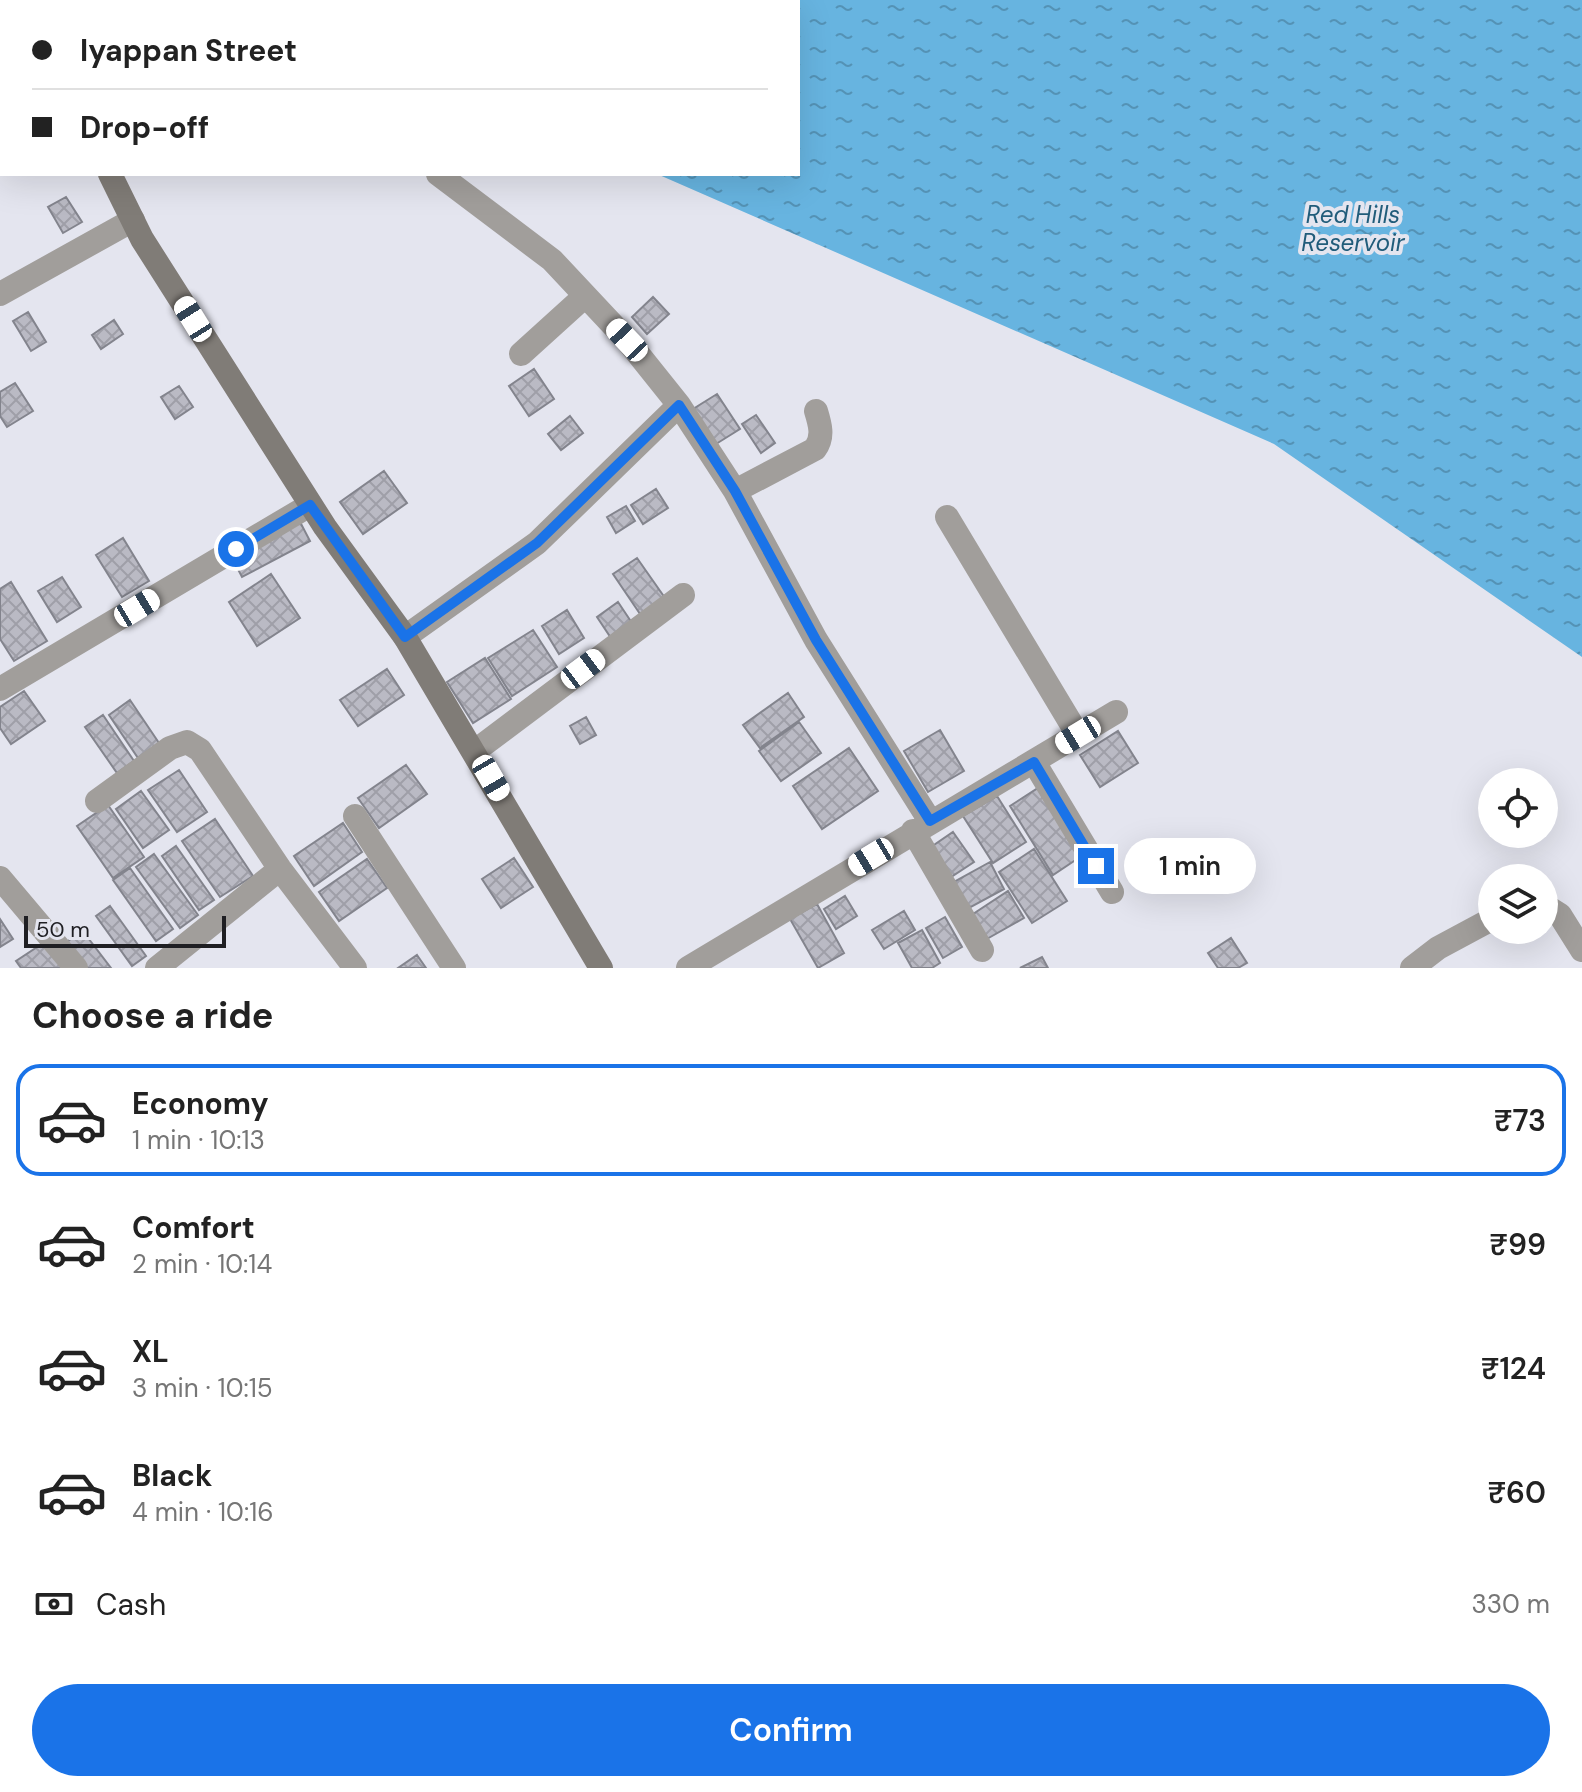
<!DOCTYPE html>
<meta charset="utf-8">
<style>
:root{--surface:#fff;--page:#f6f6f6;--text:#222;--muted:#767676;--line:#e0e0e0;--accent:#1a73e8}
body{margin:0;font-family:"DM Sans",sans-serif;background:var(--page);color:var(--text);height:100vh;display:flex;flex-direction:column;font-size:30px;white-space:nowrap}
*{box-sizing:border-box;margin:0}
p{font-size:26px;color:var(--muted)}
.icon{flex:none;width:44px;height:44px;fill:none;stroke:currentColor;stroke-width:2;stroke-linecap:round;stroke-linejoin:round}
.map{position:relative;height:968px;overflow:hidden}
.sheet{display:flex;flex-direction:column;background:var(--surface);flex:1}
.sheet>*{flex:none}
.hud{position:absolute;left:0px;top:0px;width:800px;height:176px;box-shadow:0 8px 32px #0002;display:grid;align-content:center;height:176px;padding:0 32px;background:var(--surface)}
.buttons{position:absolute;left:1478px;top:768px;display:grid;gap:16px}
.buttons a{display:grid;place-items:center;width:80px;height:80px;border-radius:50%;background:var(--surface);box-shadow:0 8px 32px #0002;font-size:40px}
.scale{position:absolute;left:24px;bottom:20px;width:202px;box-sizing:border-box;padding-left:8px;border:4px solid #1f1f23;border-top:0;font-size:22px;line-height:28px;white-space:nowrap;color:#1f1f23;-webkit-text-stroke:6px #e4e5ef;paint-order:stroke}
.end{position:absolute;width:36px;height:36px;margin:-18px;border:10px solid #1a73e8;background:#fff;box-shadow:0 0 0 4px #fff}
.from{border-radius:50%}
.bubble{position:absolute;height:56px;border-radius:28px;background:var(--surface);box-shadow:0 8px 32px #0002;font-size:26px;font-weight:600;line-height:56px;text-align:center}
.car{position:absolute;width:24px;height:48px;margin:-24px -12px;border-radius:10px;box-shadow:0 0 6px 2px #0007;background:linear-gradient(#fff 24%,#345 0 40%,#fff 0 76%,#345 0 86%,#fff 0)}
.hud b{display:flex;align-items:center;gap:28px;height:76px;font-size:30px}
.hud b+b{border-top:2px solid var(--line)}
.hud i{width:20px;height:20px;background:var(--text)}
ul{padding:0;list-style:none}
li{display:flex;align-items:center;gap:24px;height:112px;margin:0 16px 12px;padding:0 16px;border:4px solid transparent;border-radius:24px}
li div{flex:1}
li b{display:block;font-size:30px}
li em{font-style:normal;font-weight:600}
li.active{border-color:var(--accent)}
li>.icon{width:72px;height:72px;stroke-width:1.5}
h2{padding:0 32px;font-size:36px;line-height:96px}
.pay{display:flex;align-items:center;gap:20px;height:88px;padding:0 32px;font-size:30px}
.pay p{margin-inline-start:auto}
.action{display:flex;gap:16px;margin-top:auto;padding:16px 32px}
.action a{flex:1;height:92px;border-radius:48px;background:var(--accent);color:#fff;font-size:32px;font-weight:600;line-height:92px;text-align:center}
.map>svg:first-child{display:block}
.water{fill:url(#water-ripples)}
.building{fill:url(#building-cross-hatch);stroke:#83848d;stroke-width:2}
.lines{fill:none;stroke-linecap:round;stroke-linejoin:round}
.street{stroke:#a19e9b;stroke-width:24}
.secondary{stroke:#807c77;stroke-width:24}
.route{stroke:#1a73e8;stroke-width:10}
.labels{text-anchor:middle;stroke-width:8;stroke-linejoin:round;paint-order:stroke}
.water-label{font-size:24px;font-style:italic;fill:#215c7a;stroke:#e4e5ef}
</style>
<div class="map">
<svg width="1582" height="968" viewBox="0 0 1582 968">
<defs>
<pattern id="water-ripples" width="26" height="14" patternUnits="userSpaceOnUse" patternTransform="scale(2)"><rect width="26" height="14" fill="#67b4e0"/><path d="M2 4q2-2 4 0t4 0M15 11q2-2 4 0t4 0" fill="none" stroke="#5492b5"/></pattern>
<pattern id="building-cross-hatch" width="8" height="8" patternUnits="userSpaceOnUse" patternTransform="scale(2)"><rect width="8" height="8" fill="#babac4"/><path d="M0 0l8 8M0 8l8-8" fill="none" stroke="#9f9fa8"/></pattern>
</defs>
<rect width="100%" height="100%" fill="#e4e5ef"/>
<path class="water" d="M0,0H1582V657L1274,444L657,174H798V2H2L0,85Z"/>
<path class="building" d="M66,197L82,222L63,233L48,207Z
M653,297L669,314L647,334L632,317Z
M28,312L46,342L31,351L13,321Z
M114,320L123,334L101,349L92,335Z
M534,369L554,399L529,416L509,386Z
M15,383L33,411L7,427L0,416V392Z
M179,386L193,407L175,419L161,397Z
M717,394L740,429L716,444L693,409Z
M756,415L775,443L761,453L742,424Z
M570,416L583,433L561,450L548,434Z
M384,471L407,503L363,534L340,502Z
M656,489L668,508L643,524L631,505Z
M626,506L635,521L616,533L607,517Z
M298,518L310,541L242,577L230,554Z
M123,538L149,581L122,597L96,555Z
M637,558L665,598L640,614L613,574Z
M271,574L300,618L257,646L229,602Z
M62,577L81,607L57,622L38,591Z
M11,582L47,641L14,661L0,639V589Z
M618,602L632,623L611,638L597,617Z
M567,610L584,638L559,654L542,626Z
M533,630L557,667L512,696L488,658Z
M485,658L511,699L473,723L447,682Z
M387,669L404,695L358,726L340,700Z
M24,691L45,721L11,744L0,728V707Z
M788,693L804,717L760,748L743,725Z
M130,700L159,743L138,758L109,715Z
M103,715L134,761L117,773L85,727Z
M586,717L596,735L580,744L570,726Z
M799,722L821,753L781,781L759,751Z
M940,730L964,771L928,792L904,751Z
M1118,731L1138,763L1100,787L1080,755Z
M849,748L878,791L822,829L793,786Z
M406,765L427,794L379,828L358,798Z
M179,770L207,812L177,832L148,790Z
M1038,788L1080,857L1053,875L1010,806Z
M141,791L169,830L143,848L116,809Z
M997,796L1026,842L993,863L963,816Z
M108,805L144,857L113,878L77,826Z
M215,819L253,876L220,897L182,841Z
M343,823L362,852L314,886L294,856Z
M953,832L974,862L951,877L931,847Z
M176,846L214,900L199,910L162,856Z
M1034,849L1067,901L1032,923L999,872Z
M154,854L198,915L180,928L136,867Z
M514,858L533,887L501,908L482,879Z
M367,859L387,888L339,921L319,892Z
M990,862L1004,889L969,908L954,882Z
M130,868L173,929L156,941L113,880Z
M1008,891L1024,918L985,940L970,916Z
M845,896L857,916L836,929L824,909Z
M817,904L844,953L818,968L790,919Z
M110,906L146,956L132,966L96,916Z
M904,911L915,930L884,949L872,930Z
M945,917L962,947L943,958L926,928Z
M0,919L13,939L0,947Z
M82,930L111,968H86L67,942Z
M922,930L940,963L932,968H912L898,943Z
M1231,938L1247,963L1238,968H1218L1208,953Z
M48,940L66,968H21L16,961Z
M417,955L426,968H398Z
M1042,957L1048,968H1020Z"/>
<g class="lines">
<path class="street" d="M438,174L552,260L627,340L679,405L735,491L816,640L930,821
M0,294L133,220
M521,354L585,296
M735,491L815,449C824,437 820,424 816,411
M947,517L1078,735
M405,637L537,543L679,405
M0,689L310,505
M475,751L683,595
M1034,762L1112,892
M97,801L170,748L187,742L200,750L280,869L355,968
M355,816L454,968
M913,831L982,950
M0,878L76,968
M1544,905L1560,915L1582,950
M157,968L280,869
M688,968L1116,712
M1412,968L1438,948L1492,919"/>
<path class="secondary" d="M110,174L142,239L325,527L405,637L601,968"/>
</g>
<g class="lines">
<path class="route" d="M236,549L310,505L405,637L537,543L679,405L735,491L816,640L930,821L1034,762L1096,866"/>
</g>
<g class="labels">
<g class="water-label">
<text x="1353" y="223">Red Hills<tspan x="1353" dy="28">Reservoir</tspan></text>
</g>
</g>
</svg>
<div class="buttons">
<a><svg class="icon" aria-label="locate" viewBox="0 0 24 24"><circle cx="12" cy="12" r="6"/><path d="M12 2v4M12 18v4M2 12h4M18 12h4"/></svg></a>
<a><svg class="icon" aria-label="layers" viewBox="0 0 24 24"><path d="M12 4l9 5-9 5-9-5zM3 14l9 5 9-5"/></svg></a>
</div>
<div class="scale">50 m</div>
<i class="end from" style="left:236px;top:549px"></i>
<i class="end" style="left:1096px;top:866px"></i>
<div class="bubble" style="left:1124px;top:838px;width:132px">1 min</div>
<i class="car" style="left:193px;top:319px;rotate:328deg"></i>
<i class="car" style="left:627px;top:340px;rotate:317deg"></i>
<i class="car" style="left:137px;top:608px;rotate:59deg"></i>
<i class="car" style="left:583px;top:669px;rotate:53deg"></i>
<i class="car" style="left:1078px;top:735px;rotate:239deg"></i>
<i class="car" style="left:491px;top:778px;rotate:150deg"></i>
<i class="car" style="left:871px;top:857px;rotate:239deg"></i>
<div class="hud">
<b><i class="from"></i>Iyappan Street</b>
<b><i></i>Drop-off</b>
</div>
</div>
<section class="sheet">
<h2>Choose a ride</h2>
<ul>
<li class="active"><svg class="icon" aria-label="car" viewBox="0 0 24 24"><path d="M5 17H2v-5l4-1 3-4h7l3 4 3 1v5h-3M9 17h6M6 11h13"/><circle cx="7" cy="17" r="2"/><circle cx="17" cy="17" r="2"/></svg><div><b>Economy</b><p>1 min · 10:13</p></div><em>₹73</em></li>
<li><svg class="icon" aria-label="car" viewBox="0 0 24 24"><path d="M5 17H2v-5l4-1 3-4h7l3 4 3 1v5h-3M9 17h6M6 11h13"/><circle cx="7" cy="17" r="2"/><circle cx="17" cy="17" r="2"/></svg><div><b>Comfort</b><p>2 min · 10:14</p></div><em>₹99</em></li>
<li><svg class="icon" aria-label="car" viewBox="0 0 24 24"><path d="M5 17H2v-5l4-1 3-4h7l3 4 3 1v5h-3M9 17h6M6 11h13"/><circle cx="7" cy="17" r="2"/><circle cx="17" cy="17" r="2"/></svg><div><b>XL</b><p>3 min · 10:15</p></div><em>₹124</em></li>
<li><svg class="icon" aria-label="car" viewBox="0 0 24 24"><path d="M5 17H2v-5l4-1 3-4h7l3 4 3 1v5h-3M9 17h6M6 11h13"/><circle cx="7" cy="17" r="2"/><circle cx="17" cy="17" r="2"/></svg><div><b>Black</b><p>4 min · 10:16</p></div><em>₹60</em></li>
</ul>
<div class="pay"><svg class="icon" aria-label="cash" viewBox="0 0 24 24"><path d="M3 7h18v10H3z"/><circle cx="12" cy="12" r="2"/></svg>Cash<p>330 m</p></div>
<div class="action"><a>Confirm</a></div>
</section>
